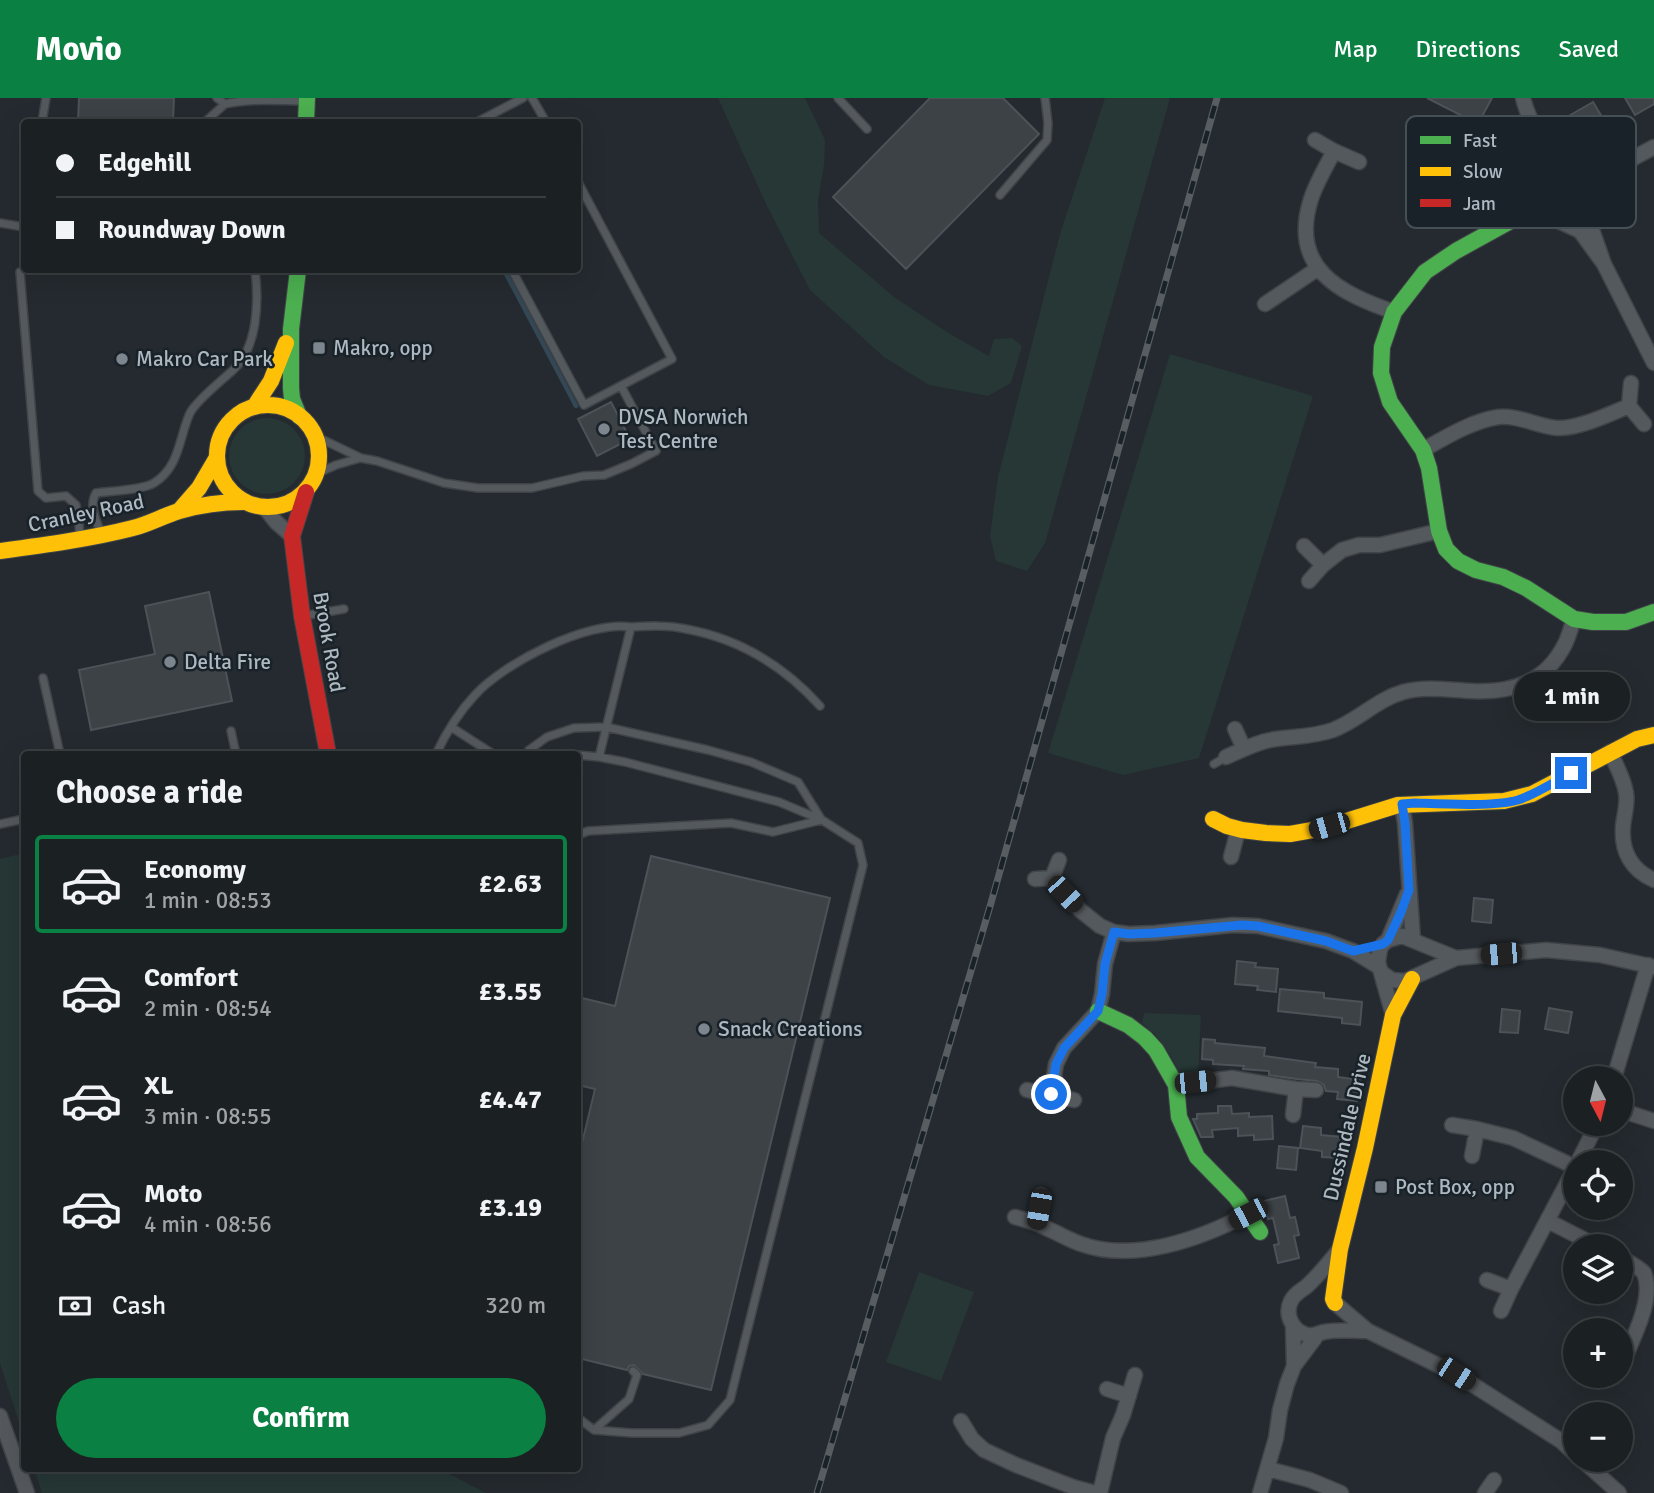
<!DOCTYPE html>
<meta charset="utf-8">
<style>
:root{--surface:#1b2023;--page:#282d30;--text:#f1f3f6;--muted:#a0a3a6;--line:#393e41;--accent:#0b8043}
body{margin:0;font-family:Signika,sans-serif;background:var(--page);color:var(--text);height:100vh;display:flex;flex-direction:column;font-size:26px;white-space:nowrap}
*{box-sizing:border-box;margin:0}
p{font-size:23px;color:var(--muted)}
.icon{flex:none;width:38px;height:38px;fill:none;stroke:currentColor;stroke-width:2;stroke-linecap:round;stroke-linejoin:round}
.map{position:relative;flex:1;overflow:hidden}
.details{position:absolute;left:21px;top:653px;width:560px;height:721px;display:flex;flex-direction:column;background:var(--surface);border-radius:7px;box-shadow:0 7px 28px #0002,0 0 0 2px var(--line)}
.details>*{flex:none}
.top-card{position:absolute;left:21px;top:21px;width:560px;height:154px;border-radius:7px;box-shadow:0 7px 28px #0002,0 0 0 2px var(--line);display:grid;align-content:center;height:154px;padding:0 35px;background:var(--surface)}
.needle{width:46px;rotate:173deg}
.fabs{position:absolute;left:1563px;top:968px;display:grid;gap:14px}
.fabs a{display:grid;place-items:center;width:70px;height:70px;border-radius:50%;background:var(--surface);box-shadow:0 7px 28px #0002,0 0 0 2px var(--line);font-size:35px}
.end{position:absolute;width:32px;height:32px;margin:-16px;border:9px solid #1a73e8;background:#fff;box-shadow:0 0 0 4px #fff}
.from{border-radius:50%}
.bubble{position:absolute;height:49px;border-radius:24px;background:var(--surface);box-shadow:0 7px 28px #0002,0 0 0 2px var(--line);font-size:23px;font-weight:700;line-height:49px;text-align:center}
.car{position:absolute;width:21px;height:42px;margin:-21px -10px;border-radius:9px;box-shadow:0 0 5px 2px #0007;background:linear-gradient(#222 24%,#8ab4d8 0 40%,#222 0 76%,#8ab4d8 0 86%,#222 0)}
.top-card b{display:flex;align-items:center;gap:24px;height:66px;font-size:26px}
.top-card b+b{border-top:2px solid var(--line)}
.top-card i{width:18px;height:18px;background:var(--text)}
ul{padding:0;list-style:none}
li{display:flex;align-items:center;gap:21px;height:98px;margin:0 14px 10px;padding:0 21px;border:4px solid transparent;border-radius:7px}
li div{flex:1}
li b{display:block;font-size:26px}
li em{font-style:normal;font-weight:700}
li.active{border-color:var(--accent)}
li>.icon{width:63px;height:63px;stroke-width:1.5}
h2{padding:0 35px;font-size:32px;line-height:84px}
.pay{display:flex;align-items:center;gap:18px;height:77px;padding:0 35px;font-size:26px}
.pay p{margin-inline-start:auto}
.primary-button{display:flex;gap:14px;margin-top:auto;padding:14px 35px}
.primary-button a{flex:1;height:80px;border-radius:42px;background:var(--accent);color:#fff;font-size:28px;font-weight:700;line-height:80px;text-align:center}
header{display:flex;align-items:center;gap:42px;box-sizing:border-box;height:98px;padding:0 35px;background:var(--accent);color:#fff}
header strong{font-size:33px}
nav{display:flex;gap:38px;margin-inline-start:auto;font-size:24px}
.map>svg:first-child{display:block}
.green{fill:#263735}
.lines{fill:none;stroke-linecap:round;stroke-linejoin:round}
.stream{stroke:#334755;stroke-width:4.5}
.building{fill:#3c4246;stroke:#4c5257;stroke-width:2}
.lane-casing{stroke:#404448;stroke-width:10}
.street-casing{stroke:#404448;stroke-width:17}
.fast-casing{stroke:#404448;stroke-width:18}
.slow-casing{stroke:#404448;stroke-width:18}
.jam-casing{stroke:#404448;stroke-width:18}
.lane{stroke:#54595d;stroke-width:7}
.street{stroke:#54595d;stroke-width:14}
.fast{stroke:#4caf50;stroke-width:16}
.slow{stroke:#ffc107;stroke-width:16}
.jam{stroke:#c62828;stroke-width:16}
.rail-casing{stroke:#575d60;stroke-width:7}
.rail{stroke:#192228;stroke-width:4.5;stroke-dasharray:13;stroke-linecap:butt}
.route{stroke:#1a73e8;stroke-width:9}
.poi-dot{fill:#7d868e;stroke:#192228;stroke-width:2.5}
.labels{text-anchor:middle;stroke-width:5;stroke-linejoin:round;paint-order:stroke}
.poi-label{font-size:21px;fill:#adb8c1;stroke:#192228;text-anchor:start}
.street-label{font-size:21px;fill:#adb8c1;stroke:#192228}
.key{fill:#192228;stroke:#454f56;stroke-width:2}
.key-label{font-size:19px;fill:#adb8c1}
</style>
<header>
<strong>Movio</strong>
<nav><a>Map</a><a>Directions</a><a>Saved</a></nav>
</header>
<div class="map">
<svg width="1654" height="1395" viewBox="0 0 1654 1395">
<rect width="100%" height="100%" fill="#242a2f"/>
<path class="green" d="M718,0H805L825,42L824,67L818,102L819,135L894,199L950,236L989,258L994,241L1012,240L1022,248L1011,285L988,298L929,287L884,259L810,192L767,108Z
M1105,0H1170L1045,445L1027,473L996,463L990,438L998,379L1060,136Z
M1170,256L1313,298L1199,660L1123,677L1048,655Z
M229 358a38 38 0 1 1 76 0a38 38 0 1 1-76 0Z
M24,755V1340L0,1265V761Z
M1144,915L1201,917L1198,978L1180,977C1171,956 1160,939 1142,925Z
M919,1174L974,1194L941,1283L886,1264Z
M34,1370H438L486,1395H42Z"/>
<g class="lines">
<path class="stream" d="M504,172L576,308"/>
</g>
<path class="building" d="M79,0H174L173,24H78Z
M930,0H1003L1039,36L906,171L833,99Z
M1427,0H1492L1478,26Z
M1625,0H1654V6L1635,17Z
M1593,4L1605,24L1565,47L1553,27Z
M611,304L630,341L597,358L578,321Z
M209,494L232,603L91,632L79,572L155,556L145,508Z
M651,758L830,800L711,1292L643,1276L634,1267L629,1268L627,1272L578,1260V1062L595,991L578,987V899L615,908Z
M1474,800L1493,802L1491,825L1472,823Z
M1237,863L1256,865L1255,869L1278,871L1276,894L1257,892L1258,888L1235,886Z
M1280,891L1324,895V900L1362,904L1360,927L1342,925V920L1278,913Z
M1549,910L1572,914L1568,935L1545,931Z
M1502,911L1520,913L1518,935L1500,934Z
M1203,941L1215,942V945L1265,950L1264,958L1316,965L1315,969L1338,971V979L1360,982L1357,1003L1337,1001L1338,994L1326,993L1324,987L1317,983L1297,981L1269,977V973L1243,971L1244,968L1213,966V962L1202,961Z
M1218,1008H1231L1232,1016L1249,1015V1019L1272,1018L1273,1041L1254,1042V1037L1238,1038V1030L1212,1032L1213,1039H1201L1193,1021H1197V1016L1218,1015Z
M1303,1028L1321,1030V1037L1342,1039L1340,1060L1322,1059V1053L1300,1050Z
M1279,1048L1298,1050L1296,1072L1277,1070Z
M1285,1098L1290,1120L1295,1119L1299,1137L1294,1138L1299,1160L1278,1165L1274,1147L1279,1146L1273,1120L1268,1121L1264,1103Z"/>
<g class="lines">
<g class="lane-casing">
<path id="lane" d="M217,0L225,6C251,0 278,3 305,3
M532,0L546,24
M838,0L867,31
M42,24L46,0
M205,24L225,6
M477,24L523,0
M1000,97L1047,42L1048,25L1045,0
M0,125L24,129
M512,172L584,307L672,261L578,84
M20,174L38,393L46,400L66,398L76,407L79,426L80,441
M315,338L361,360L377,363L444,385L478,390H532L583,378L604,377L631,366L656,353L621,288
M316,376L336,367L360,360
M101,434C95,422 89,407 96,395C110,393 143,392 154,385C180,369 179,339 190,315C196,303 221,283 232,273C258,251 259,203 255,172
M303,518L344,511
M631,529C649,528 668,527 686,531C740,541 783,567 820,608
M43,580L60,656
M451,629L493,656
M231,633L236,656
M436,656C446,635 459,614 475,597C504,565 588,522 631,529L599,659
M527,656L529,652L547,639L574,630L606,629L708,652L751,664L798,684L821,721
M578,657L599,659L625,664L779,704L822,722L858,745L863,767L730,1302L708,1327L679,1335H632L594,1332
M1214,666L1226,659
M0,726L24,721
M578,737L588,733L731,725L773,734L821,722
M578,1320L594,1332L629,1301L637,1277L633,1273"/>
</g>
<g class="street-casing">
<path id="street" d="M1523,0C1530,29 1550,54 1565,79
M1315,42L1334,53
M1540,44L1544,62L1543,91
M1359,64L1334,53C1326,69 1316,85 1311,101C1289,170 1339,195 1394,214
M1585,104L1622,68
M1584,109L1604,166L1654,265
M1559,123C1587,124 1594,94 1571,80
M1604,166L1580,133L1552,120L1544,112L1541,101L1543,91L1549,84L1557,80H1571L1626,64L1654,49
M1265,206L1317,171
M1629,308L1631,285
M1423,352C1446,339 1472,323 1498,319C1519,317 1536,328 1557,330C1578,331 1610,316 1629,308L1644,326
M265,410L276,424L292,438
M1304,448L1323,467
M1309,483L1323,467L1342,452L1359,447H1380L1439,433
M1235,631L1244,651
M1610,654C1616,667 1624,681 1626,695C1628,706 1624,717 1623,728C1621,753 1631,772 1654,782
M1226,659C1242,652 1259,643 1276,641C1298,638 1312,639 1333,632C1359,622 1376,602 1403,594C1426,588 1449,592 1472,593C1513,595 1546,584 1565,546C1569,538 1571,529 1574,521
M1402,707L1405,725L1413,842
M1231,759L1238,732
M1052,780L1059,762
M1035,781L1052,780L1080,812L1100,828L1114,834L1129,836L1155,835L1233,827L1258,828L1326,843L1353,853L1379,869
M1388,842L1407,796
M1382,875L1392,882L1405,883L1456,860L1546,852L1600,857L1654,869
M1393,917L1378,864L1380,851L1383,846L1388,842L1402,838L1456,860
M1614,980L1648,867
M1176,987L1232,980L1296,991L1316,992
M1027,992L1051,997
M1074,1002L1051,997L1056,966L1064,950L1098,913L1102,896L1105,866L1114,834
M1620,1012L1654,1023
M1293,1017L1296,991
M1452,1027L1477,1031L1513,1040L1575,1069
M1472,1058L1477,1031
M1578,1064L1597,1026
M1015,1119C1026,1122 1037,1125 1046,1130C1058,1135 1069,1142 1081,1146C1134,1165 1200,1141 1248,1116
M1548,1123L1597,1148
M1036,1125L1041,1097
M1340,1151C1329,1164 1319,1177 1307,1188C1301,1193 1295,1195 1291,1203C1284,1217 1293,1234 1308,1237C1315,1238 1318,1235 1324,1234C1336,1231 1355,1233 1368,1233
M1620,1160C1628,1164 1638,1168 1644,1175C1654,1198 1635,1237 1625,1259
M1487,1182L1511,1191
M1335,1205L1368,1233L1456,1276L1561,1343L1575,1356
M1501,1213L1511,1191L1575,1070
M1293,1227L1294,1268
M1107,1291L1129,1298
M0,1318L27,1395
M961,1323L972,1341L984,1352L1016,1367L1073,1389L1095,1395
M1582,1362L1619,1395
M1268,1371L1310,1382L1341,1395
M1100,1395L1113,1340L1123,1317L1135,1277
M1260,1395L1276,1340L1280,1312L1287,1286L1294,1268L1318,1236
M1485,1395L1494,1382"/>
</g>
<g class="fast-casing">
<path id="fast" d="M306,24L307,0
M1542,96L1514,121L1456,153L1425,174L1394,214L1382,249L1381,275L1390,304L1423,352L1429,370L1439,433L1446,451L1458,463L1476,472L1503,479L1526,490L1574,521L1593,524H1626L1654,514
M298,172L291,231V290L292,301L299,318
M1098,913L1128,927L1145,940L1156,952L1176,987L1179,1019L1197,1059L1236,1099L1260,1134"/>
</g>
<g class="slow-casing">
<path id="slow" d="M256,306L271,283L286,245
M217 358a51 51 0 1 1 102 0a51 51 0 1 1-102 0Z
M179,413L199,390L216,361
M0,453C45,447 90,441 133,430C149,426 163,418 179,413C200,407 221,404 243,404
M1213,721L1227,728L1242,732L1266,735L1290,736L1324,730L1398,707L1504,703L1532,696L1637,641L1654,637
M1335,1205L1333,1201L1340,1151L1365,1050L1393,917L1412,881"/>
</g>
<g class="jam-casing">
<path id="jam" d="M306,394L292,438L302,518L328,656"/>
</g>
<use href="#lane" class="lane"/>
<use href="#street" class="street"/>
<use href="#fast" class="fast"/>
<use href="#slow" class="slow"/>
<use href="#jam" class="jam"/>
<g class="rail-casing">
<path id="rail" d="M817,1395L991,805L1217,0"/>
</g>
<use href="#rail" class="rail"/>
</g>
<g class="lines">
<path class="route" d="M1051,996L1056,966L1064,950L1098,913L1102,896L1105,866L1114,834L1129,836L1155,835L1242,827L1258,828L1326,843L1353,853L1383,846L1388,842L1401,814L1409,792L1405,725L1402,706L1415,705C1442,706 1493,709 1518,702C1536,696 1554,684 1571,675"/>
</g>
<g class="poi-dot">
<rect x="312" y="243" width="14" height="14" rx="3.5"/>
<circle cx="122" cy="261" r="7"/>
<circle cx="604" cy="331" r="7"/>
<circle cx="170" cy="564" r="7"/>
<circle cx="704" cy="931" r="7"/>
<rect x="1374" y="1082" width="14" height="14" rx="3.5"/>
</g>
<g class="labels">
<g class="poi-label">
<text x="333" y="257">Makro, opp</text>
<text x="136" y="268">Makro Car Park</text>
<text x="618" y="326">DVSA Norwich<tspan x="618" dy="24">Test Centre</tspan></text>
<text x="184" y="571">Delta Fire</text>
<text x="718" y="938">Snack Creations</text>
<text x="1395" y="1096">Post Box, opp</text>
</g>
<g class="street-label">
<text transform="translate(86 415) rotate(-12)" y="7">Cranley Road</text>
<text transform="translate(329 544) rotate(80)" y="7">Brook Road</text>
<text transform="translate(1347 1029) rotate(-77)" y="7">Dussindale Drive</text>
</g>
</g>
<rect x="1406" y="18" width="230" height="112" rx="10" class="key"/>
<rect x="1420" y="38" width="31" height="8" fill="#4caf50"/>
<rect x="1420" y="69" width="31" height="9" fill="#ffc107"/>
<rect x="1420" y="101" width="31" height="8" fill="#c62828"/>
<g class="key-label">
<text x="1463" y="49">Fast</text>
<text x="1463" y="80">Slow</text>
<text x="1463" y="112">Jam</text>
</g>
</svg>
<div class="fabs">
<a><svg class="needle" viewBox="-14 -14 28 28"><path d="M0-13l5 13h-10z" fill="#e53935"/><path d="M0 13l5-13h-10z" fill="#a0a3a6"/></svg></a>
<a><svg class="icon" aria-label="locate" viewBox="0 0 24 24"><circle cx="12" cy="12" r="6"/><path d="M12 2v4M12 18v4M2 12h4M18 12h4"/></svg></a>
<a><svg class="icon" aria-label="layers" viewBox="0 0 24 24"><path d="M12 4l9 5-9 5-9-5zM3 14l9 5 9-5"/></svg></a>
<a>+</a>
<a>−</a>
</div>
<i class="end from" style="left:1051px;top:996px"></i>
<i class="end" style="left:1571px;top:675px"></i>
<div class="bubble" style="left:1514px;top:574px;width:116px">1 min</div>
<i class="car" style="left:1329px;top:728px;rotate:254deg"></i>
<i class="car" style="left:1065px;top:796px;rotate:137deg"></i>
<i class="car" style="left:1501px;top:856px;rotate:265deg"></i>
<i class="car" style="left:1195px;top:984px;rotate:84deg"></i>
<i class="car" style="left:1039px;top:1111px;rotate:190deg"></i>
<i class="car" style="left:1248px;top:1116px;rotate:243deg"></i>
<i class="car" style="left:1456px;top:1276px;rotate:123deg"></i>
<div class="top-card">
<b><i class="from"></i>Edgehill</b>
<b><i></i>Roundway Down</b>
</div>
<section class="details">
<h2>Choose a ride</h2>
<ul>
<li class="active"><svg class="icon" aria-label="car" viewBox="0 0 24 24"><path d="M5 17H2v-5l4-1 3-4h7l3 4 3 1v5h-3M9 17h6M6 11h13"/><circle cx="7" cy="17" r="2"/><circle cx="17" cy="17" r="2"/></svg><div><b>Economy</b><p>1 min · 08:53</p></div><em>£2.63</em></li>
<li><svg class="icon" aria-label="car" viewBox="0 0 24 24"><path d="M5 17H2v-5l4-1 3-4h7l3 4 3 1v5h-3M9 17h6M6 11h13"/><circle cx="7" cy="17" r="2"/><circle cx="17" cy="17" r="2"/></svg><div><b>Comfort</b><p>2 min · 08:54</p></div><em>£3.55</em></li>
<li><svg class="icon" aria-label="car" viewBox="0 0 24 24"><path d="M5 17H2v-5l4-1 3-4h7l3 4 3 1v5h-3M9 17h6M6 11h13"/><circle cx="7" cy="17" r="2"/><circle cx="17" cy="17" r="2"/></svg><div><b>XL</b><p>3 min · 08:55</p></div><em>£4.47</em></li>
<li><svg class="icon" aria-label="car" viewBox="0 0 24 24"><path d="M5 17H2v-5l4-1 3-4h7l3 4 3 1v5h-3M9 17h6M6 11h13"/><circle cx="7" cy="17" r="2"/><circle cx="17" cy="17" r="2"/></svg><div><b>Moto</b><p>4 min · 08:56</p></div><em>£3.19</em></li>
</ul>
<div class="pay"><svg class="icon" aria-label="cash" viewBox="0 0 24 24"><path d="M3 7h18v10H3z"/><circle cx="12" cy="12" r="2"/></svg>Cash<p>320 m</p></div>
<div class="primary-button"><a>Confirm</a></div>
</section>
</div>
